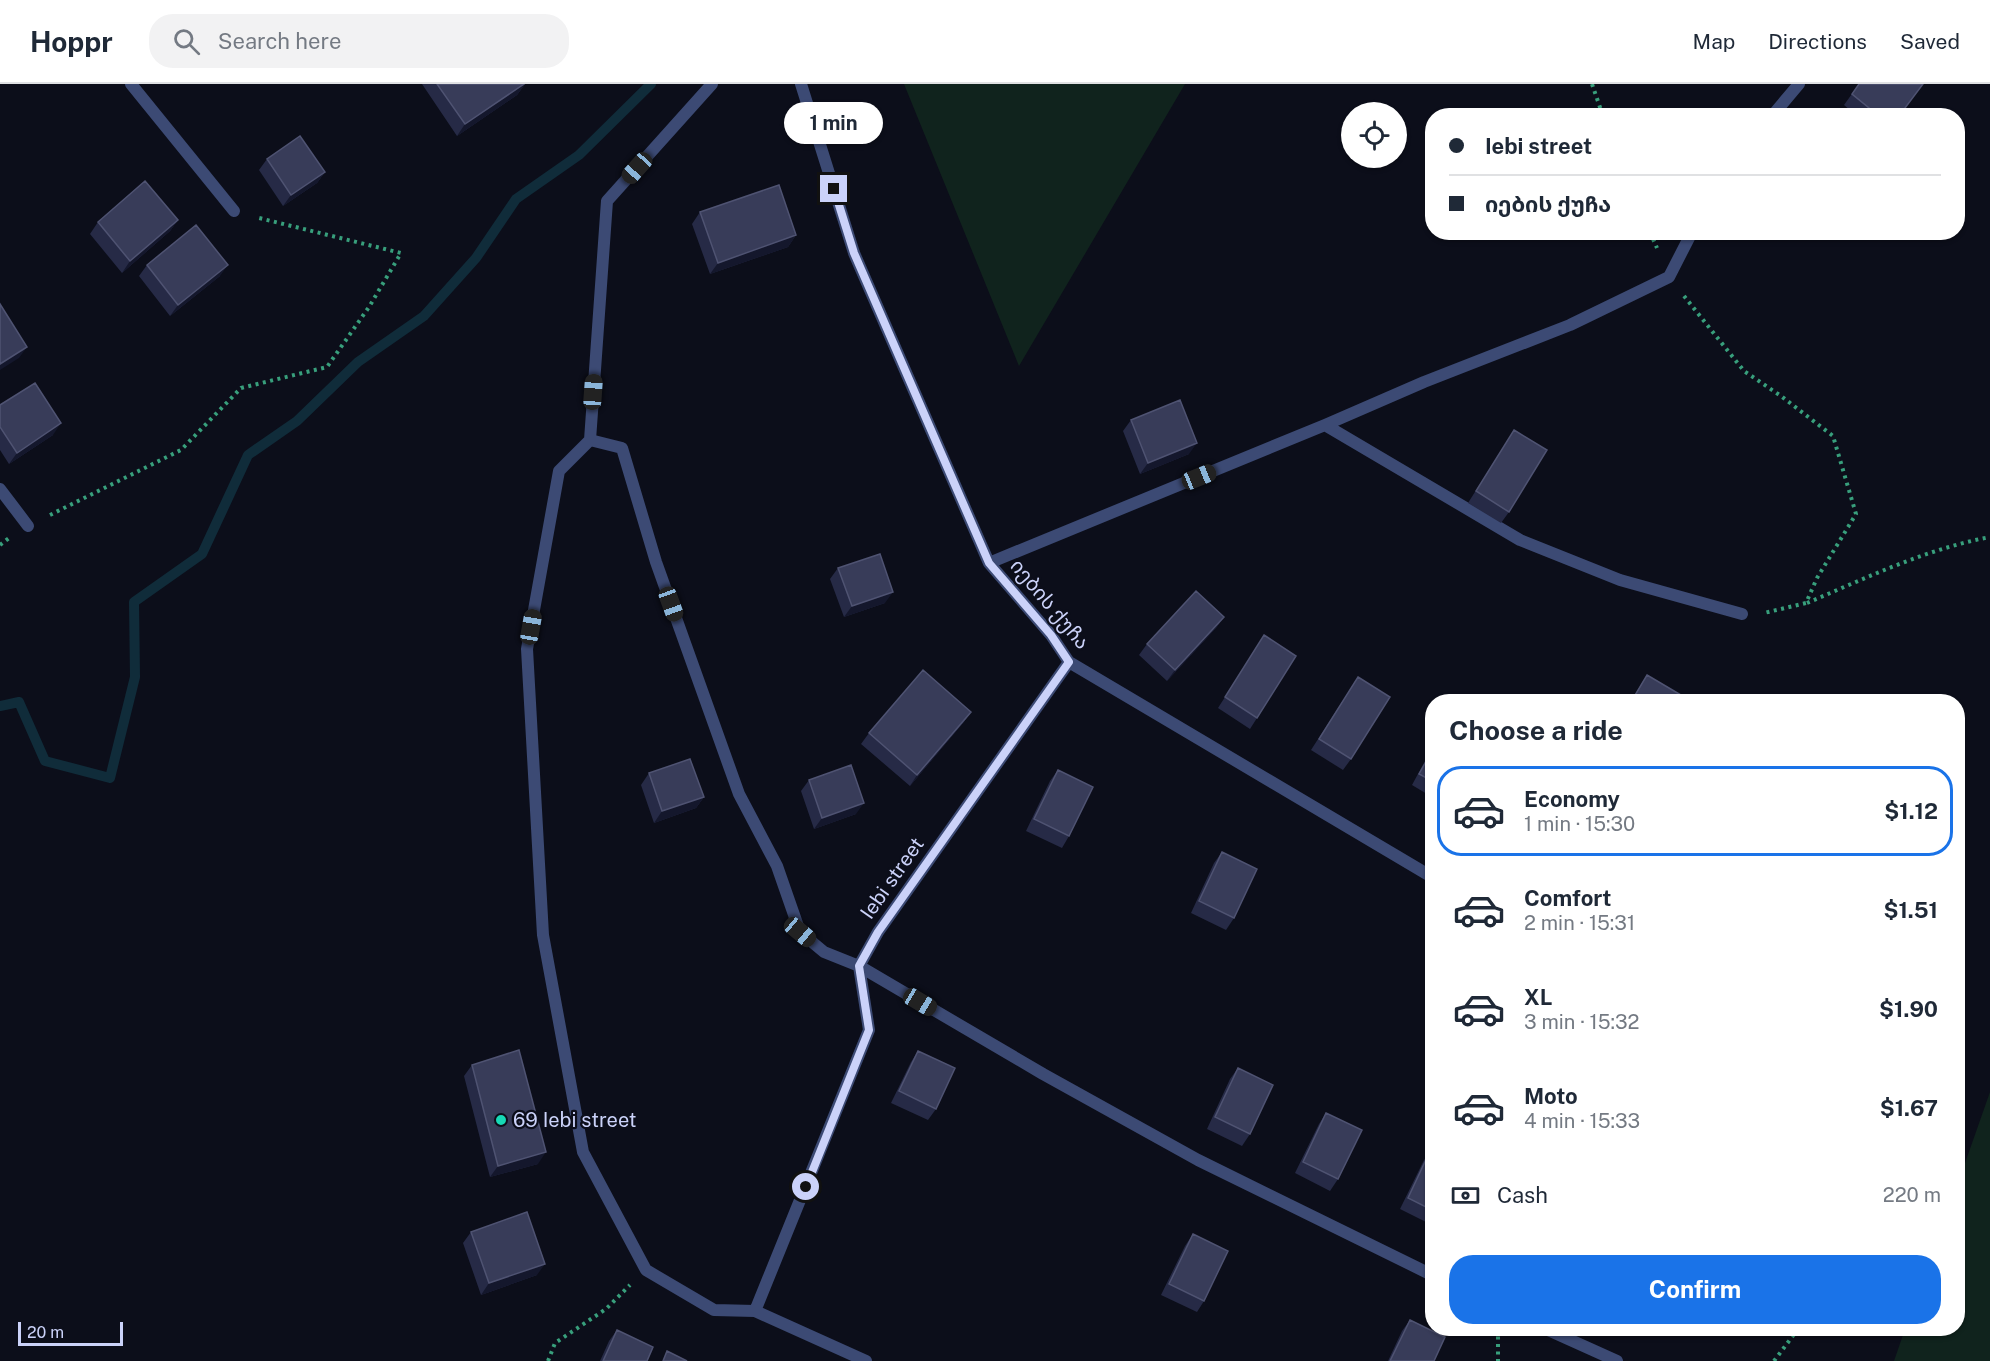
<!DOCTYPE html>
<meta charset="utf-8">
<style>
:root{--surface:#fff;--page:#f2f2f3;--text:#1f2937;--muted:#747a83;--line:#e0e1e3;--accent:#1a73e8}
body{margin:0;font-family:"Public Sans","Noto Sans Georgian",sans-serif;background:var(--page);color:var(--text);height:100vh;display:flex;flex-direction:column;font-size:22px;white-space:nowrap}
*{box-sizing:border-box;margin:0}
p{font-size:20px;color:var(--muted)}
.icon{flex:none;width:33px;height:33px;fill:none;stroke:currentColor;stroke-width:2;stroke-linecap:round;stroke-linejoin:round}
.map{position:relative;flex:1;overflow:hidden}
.panel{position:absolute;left:1425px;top:610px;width:540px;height:642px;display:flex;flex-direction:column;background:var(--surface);border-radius:24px;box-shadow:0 2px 4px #0004}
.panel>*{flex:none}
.banner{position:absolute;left:1425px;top:24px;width:540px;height:132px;border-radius:24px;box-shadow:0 2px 4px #0004;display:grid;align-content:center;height:132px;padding:0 24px;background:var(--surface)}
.tools{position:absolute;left:1341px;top:18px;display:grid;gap:12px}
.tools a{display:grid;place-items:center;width:66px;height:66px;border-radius:50%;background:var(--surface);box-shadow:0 2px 4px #0004;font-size:30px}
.scale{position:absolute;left:18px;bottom:15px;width:105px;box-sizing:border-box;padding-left:6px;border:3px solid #cbd2f9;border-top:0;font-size:16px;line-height:21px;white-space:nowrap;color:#cbd2f9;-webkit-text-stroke:4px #0c0e1a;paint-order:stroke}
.end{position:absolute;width:27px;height:27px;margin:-14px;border:8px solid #cbd2f9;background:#111;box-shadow:0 0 0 3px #111}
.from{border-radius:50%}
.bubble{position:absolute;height:42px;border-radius:21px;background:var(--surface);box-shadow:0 2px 4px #0004;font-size:20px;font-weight:700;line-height:42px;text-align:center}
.car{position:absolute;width:18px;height:36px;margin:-18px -9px;border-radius:8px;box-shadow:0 0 4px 2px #0007;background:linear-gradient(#222 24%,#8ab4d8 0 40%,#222 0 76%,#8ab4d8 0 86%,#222 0)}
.banner b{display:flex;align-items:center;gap:21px;height:57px;font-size:22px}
.banner b+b{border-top:2px solid var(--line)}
.banner i{width:15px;height:15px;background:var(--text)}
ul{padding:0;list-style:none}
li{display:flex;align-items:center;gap:18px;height:90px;margin:0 12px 9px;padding:0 12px;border:3px solid transparent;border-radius:24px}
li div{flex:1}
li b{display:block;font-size:22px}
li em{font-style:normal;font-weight:700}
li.active{border-color:var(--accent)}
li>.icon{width:54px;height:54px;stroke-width:1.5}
h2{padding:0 24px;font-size:27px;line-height:72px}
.pay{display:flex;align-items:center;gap:15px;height:66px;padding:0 24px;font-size:22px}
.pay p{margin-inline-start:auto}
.cta{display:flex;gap:12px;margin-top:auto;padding:12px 24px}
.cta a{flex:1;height:69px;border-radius:24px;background:var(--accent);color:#fff;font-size:24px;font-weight:700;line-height:69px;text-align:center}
header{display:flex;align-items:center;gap:36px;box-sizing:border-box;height:84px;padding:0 30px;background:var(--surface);border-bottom:2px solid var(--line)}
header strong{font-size:28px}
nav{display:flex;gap:33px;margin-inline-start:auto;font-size:21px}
.search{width:420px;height:54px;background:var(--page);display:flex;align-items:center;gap:15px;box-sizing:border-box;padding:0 21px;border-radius:24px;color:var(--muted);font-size:22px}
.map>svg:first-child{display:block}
.green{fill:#10231d}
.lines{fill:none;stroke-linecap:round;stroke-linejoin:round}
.stream{stroke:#102c3a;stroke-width:10}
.path{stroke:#389f7c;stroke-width:4;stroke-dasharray:3 4.5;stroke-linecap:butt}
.street{stroke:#3c4a74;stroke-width:12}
.wall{fill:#262a46}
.shaded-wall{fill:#14172c}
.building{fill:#383c59;stroke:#4f5372;stroke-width:1.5}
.route{stroke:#cbd2f9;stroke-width:8}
.poi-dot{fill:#17d8b5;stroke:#0c0e1a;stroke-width:2}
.labels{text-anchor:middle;stroke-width:4.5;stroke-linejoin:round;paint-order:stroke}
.street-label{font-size:20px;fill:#cbd2f9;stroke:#0c0e1a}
.poi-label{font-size:20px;fill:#cbd2f9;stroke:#0c0e1a;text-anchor:start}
</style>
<header>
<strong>Hoppr</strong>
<div class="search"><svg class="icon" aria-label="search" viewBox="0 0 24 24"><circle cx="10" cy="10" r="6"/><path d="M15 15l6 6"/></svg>Search here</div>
<nav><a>Map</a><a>Directions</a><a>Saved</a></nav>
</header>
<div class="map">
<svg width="1990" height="1277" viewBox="0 0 1990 1277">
<rect width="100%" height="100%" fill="#0c0e1a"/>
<path class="green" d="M904,0H1185L1019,282Z
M1990,1008V1277H1894L1905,1245H1958V1099Z"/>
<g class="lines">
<path class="stream" d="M0,622L19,618L45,677L110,694L135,593L134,518L202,470L248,371L297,337L358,278L424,232L476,174L516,115L579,71L651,0"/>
<path class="path" d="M1592,0L1603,32
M1650,148L1657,164
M1684,212L1744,287L1781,312L1833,352L1856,430L1817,494L1806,519L1764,529
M50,431L181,366L241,304L327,283L369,223L401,169L255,133
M0,461L9,454
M1807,519C1866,494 1926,465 1990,453
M1498,1245V1277
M548,1277L555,1259L606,1225L630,1201
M1774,1277L1798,1245"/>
<path class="street" d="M131,0L234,127
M801,0L854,169L989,479L1051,551L1069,578L1432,793
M1772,32L1799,0
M1325,341L1520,456L1620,496L1742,530
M590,356L607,117L712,0
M0,405L28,442
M989,479L1325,341L1424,298L1570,241L1669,193L1692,148
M755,1227L869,946L859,882L878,848L1069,578
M1546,1245L1617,1277
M866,1277L755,1227L714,1226L646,1186L583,1068L543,851L527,565L559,387L590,356L622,364L656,478L739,710L777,782L800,848L824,868L859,882L1043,990L1198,1076L1432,1191"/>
</g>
<path class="wall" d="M422,0H525L517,11L457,52Z
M1859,0L1900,32H1857L1844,21Z
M267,75L325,88L317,99L283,122L259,86Z
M700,128L796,151L788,163L710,190L692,140Z
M178,136L170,147L122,189L90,150L98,138Z
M147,181L220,192L170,232L139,192Z
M0,321L53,351L9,380L0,366Z
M1131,336L1189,370L1140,390L1123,347Z
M1514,346L1509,428L1501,439L1468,419Z
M838,484L885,519L844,533L830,495Z
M1224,533L1216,544L1167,597L1139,571L1147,560Z
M1264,552L1257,634L1250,645L1218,624Z
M1647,591L1690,618H1630Z
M1358,593L1351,675L1343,686L1311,666Z
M971,628L963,639L910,702L861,660L869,649Z
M1432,664V713L1412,701Z
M1058,686L1069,752L1062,764L1026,747L1050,697Z
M649,689L704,713L696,724L654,739L641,701Z
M809,696L856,730L814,745L801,707Z
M1222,768L1234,834L1226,846L1191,829L1214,779Z
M918,967L936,1025L928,1036L891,1019L911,978Z
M472,981L538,1080L490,1093L464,992Z
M1238,984L1250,1050L1242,1062L1207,1045L1230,995Z
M1326,1029L1338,1095L1330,1107L1295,1089L1319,1040Z
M1431,1065L1432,1066V1141L1400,1125L1424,1076Z
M471,1148L537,1191L481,1211L463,1159Z
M1193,1150L1204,1217L1197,1228L1161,1211L1185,1162Z
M1410,1236L1434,1277H1388L1402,1247Z
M617,1246L647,1277H600L609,1257Z"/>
<path class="shaded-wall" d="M525,0L517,11L457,52L465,40Z
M325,88L317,99L283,122L291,111Z
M178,136L170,147L122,189L130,177Z
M796,151L788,163L710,190L718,179Z
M228,181L220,192L170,232L178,221Z
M27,263L19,274L0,286V280Z
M61,339L53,351L9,380L17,369Z
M1197,359L1189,370L1140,390L1148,379Z
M893,508L885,519L844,533L852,522Z
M1224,533L1216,544L1167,597L1175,586Z
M971,628L963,639L910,702L917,691Z
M704,713L696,724L654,739L662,727Z
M864,719L856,730L814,745L822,734Z
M546,1068L538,1080L490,1093L498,1082Z
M545,1180L537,1191L481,1211L489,1199Z"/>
<path class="building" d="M437,0H524L465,40Z
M1859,0H1923L1899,32H1879L1852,10Z
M300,52L325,88L291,111L267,75Z
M145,97L178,136L130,177L98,138Z
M779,101L796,151L718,179L700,128Z
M196,141L228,181L178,221L147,181Z
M0,220L27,263L0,280Z
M35,299L61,339L17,369L0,343V321Z
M1180,316L1197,359L1148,379L1131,336Z
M1514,346L1547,366L1509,428L1476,407Z
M880,470L893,508L852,522L838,484Z
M1196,507L1224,533L1175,586L1147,560Z
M1264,551L1296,572L1257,634L1225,613Z
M923,586L971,628L917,691L869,649Z
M1647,591L1691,617L1690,618H1631Z
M1358,593L1390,613L1351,675L1319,655Z
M1432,667V697L1419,690Z
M690,675L704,713L662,727L649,689Z
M851,681L864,719L822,734L809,696Z
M1058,686L1093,703L1069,752L1034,735Z
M1222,768L1257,785L1234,834L1199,817Z
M519,966L546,1068L498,1082L472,981Z
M918,967L955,984L936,1025L899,1007Z
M1238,984L1273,1001L1250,1050L1215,1033Z
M1326,1029L1362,1046L1338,1095L1303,1078Z
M1431,1065L1432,1066V1126L1408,1114Z
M527,1128L545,1180L489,1199L471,1148Z
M1193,1150L1228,1167L1204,1217L1169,1200Z
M1410,1236L1445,1253L1434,1277H1390Z
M617,1246L653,1263L647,1277H603Z
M667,1267L687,1277H663Z"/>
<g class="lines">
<path class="route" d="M806,1103L869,946L859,882L878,848L1069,578L1051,551L989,479L854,169L834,105"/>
</g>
<circle class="poi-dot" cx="501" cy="1036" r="6"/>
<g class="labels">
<g class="street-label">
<text transform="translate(1050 520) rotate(50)" y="7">იების ქუჩა</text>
<text transform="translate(892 794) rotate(-55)" y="7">Iebi street</text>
</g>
<g class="poi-label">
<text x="513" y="1043">69 Iebi street</text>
</g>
</g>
</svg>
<div class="tools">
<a><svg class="icon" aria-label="locate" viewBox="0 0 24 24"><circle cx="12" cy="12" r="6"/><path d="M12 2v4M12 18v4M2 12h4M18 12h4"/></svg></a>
</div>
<div class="scale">20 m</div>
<i class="end from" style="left:806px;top:1103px"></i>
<i class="end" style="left:834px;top:105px"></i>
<div class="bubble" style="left:784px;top:18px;width:99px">1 min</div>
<i class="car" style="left:637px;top:84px;rotate:222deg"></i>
<i class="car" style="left:593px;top:308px;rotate:4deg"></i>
<i class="car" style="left:1199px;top:393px;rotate:68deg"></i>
<i class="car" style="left:671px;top:520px;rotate:160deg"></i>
<i class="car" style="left:531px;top:543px;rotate:10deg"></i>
<i class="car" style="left:800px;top:848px;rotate:130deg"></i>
<i class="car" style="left:920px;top:918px;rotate:121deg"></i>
<div class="banner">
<b><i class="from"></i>Iebi street</b>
<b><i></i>იების ქუჩა</b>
</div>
<section class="panel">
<h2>Choose a ride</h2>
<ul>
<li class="active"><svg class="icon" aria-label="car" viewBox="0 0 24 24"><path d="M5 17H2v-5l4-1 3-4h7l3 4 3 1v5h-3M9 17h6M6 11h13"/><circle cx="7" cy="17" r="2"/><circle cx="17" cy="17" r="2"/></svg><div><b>Economy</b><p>1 min · 15:30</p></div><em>$1.12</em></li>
<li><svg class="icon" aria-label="car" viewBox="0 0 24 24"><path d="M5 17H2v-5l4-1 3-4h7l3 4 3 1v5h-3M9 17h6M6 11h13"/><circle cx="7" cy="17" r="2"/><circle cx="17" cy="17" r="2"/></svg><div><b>Comfort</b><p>2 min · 15:31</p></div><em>$1.51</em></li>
<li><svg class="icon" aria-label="car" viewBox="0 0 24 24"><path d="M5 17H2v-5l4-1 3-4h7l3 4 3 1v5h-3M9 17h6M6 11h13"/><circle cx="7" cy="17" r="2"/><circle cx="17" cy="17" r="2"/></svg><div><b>XL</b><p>3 min · 15:32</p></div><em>$1.90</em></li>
<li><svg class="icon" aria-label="car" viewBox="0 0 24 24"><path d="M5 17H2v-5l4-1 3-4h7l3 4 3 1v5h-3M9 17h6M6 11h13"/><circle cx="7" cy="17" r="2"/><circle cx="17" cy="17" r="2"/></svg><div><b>Moto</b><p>4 min · 15:33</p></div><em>$1.67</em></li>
</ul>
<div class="pay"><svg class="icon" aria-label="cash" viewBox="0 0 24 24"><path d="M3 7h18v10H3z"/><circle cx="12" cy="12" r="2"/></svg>Cash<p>220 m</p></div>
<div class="cta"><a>Confirm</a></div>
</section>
</div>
